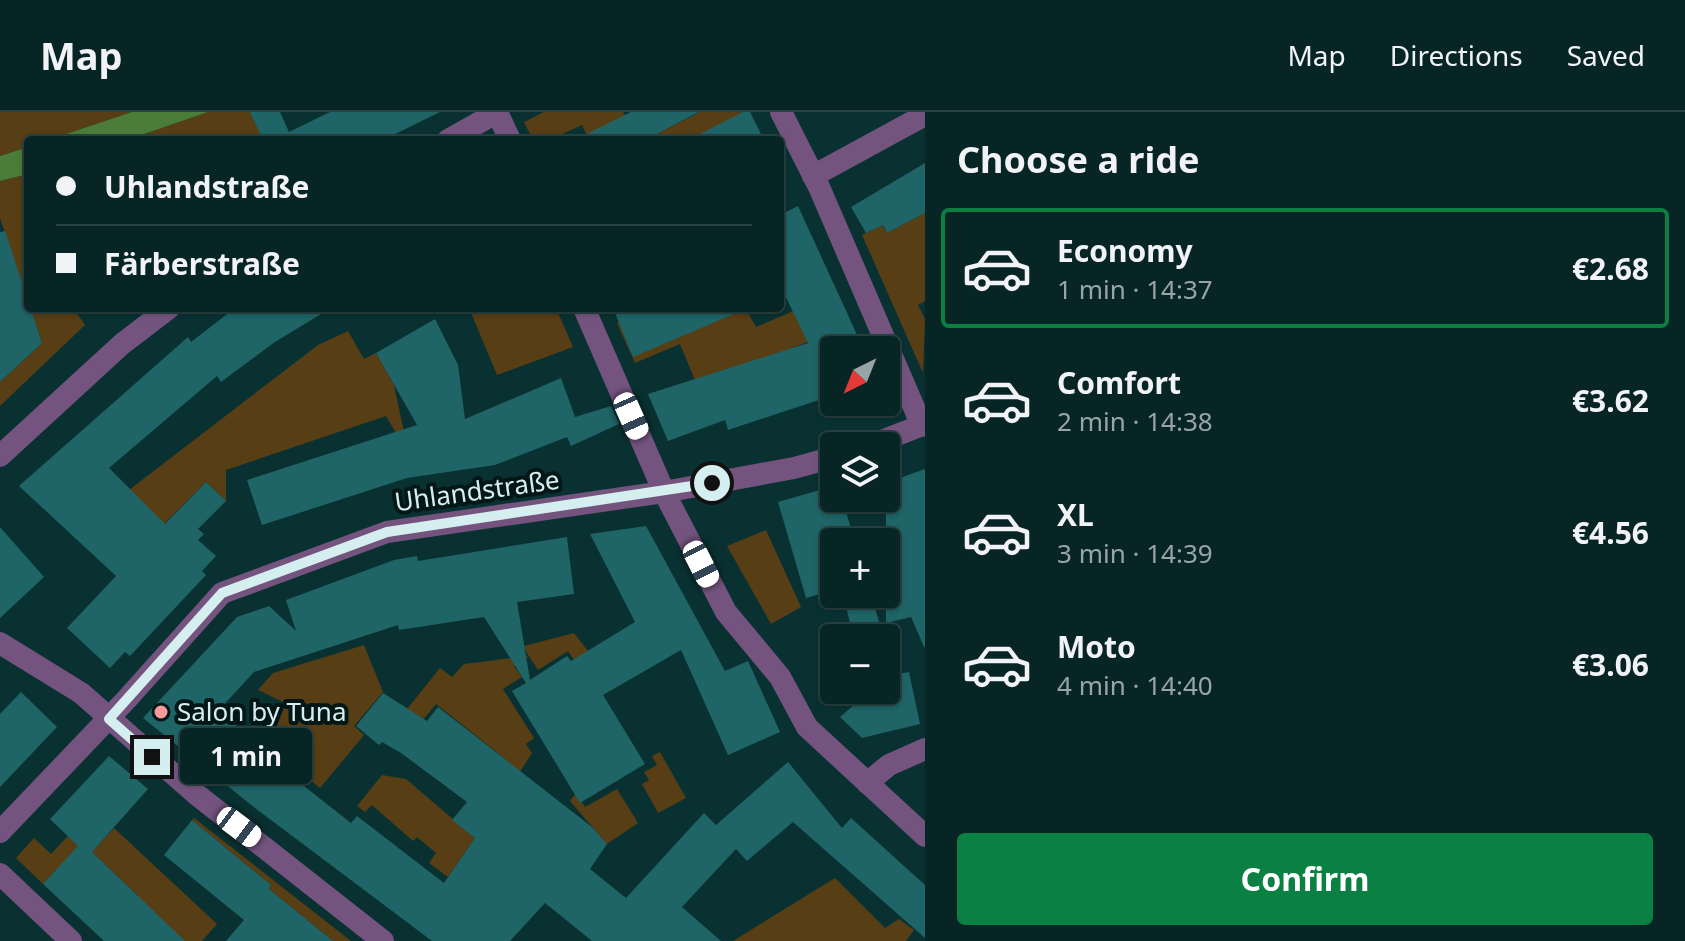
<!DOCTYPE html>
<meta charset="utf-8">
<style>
:root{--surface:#082526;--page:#112d2e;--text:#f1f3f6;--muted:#98a5a7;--line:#294243;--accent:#0b8043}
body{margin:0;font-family:"Noto Sans",sans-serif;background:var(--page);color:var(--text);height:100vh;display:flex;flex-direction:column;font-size:30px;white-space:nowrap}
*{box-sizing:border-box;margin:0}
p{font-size:26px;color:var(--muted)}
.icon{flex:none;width:44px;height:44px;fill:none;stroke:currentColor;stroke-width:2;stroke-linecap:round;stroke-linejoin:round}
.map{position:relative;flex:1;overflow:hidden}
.details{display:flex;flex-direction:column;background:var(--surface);width:760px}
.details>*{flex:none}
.guide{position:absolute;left:24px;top:24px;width:760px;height:176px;border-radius:8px;box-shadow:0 2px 6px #0004,0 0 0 2px var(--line);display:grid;align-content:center;height:176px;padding:0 32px;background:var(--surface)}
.needle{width:52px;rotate:223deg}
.buttons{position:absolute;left:820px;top:224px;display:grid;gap:16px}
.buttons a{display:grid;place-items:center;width:80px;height:80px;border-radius:8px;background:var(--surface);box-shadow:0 2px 6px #0004,0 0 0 2px var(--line);font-size:40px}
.end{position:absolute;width:36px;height:36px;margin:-18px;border:10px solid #d5eeef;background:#111;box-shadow:0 0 0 4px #111}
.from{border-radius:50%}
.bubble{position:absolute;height:56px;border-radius:8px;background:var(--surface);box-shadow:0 2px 6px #0004,0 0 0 2px var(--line);font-size:26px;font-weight:700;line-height:56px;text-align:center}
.car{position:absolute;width:24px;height:48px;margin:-24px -12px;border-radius:10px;box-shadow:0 0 6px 2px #0007;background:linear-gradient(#fff 24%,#345 0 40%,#fff 0 76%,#345 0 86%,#fff 0)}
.guide b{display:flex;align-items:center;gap:28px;height:76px;font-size:30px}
.guide b+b{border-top:2px solid var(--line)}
.guide i{width:20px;height:20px;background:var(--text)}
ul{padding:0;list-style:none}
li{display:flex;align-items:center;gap:24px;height:120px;margin:0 16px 12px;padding:0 16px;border:4px solid transparent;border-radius:8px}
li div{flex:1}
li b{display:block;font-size:30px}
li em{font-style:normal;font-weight:700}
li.selected{border-color:var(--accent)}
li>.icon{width:72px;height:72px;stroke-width:1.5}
h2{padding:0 32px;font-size:36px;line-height:96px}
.button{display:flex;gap:16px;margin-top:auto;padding:16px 32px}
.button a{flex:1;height:92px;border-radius:8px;background:var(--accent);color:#fff;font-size:32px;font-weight:700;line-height:92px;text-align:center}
header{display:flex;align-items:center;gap:48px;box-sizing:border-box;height:112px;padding:0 40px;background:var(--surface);border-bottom:2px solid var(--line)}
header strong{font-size:38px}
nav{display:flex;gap:44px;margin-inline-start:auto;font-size:28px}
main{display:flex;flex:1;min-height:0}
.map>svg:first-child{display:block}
.green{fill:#573e14}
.water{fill:#4b7d39}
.building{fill:#1f6466}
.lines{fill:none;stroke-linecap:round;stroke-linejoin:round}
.minor{stroke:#74547f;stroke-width:22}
.route{stroke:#d5eeef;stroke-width:10}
.poi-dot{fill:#f59b9d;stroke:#041717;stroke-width:3}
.labels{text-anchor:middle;stroke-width:8;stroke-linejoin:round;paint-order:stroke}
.street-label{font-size:26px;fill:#d5eeef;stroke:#041717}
.poi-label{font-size:26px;fill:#d5eeef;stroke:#041717;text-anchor:start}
</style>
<header>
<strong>Map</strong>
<nav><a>Map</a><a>Directions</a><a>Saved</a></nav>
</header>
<main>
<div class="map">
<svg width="925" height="829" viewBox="0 0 925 829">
<rect width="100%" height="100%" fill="#0a3132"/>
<path class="green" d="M0,0H132L48,28H28V35L0,44Z
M208,0H250L264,28H127Z
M544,0H623L638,28H589L582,13L549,28H533L524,10Z
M700,0H743L699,28H645Z
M24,63L28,77V189L0,106V69Z
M925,101V189L918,193L925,207L923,261L862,123L882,113L887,121Z
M837,180L848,203L810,219L813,228L697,273L680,232L635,251L617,211L650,196H714L719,208L746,197L756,215Z
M30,196H73L85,213L0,294V270L42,231Z
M469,196H556L573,235L497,263Z
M348,219L364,247L376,241L394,273L409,343L386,304L226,358V389L206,370L164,412L129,378L318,233Z
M766,418L801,495L771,512L727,434Z
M574,521L588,539L583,561L568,539L538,558L529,544L514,554L522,565L503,577L534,626L526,632L532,641L505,683L504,646L436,592L415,617L407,597L440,556L452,565L464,552L528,544L524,534Z
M364,533L383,580L354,614L364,623L320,676L256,624L263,617L275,619L285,591L258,578L273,561Z
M660,640L686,686L658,701L642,672L649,668L644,660L657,653L652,644Z
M382,663L406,667L475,726L448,765L429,751L436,741L417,725L413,729L372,693L365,700L357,694Z
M617,677L638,711L607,732L570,689L576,681L585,695Z
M194,706L351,829H333L269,777L271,773L192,708Z
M114,716L217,812L202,829H183L152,799L101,824L137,783L92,740L70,763L60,754L43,772L16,746L34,726L51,742L68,724L88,727L97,734Z
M835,766L885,816L899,807L914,818L906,829H733Z"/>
<path class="water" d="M132,0H208L127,28H48Z
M28,35V62L0,69V44Z"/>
<path class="building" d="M250,0H280L289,20L330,0H440L383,28H263Z
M631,0H699L645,28H575Z
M743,0H750L764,28H688Z
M925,51V101L887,121L883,113L866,121L851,95Z
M798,94L864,238H834V283L728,318L725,308L668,329L648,282L808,231L780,173V103Z
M5,119L42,231L0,270V120Z
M235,196H331L275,230L221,270L217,264L109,356L165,412L206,370L226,389L198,417L204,422L198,428L216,444L202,459L206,463L130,544L125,540L110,556L67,516L116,464L19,374L188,225L191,230Z
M613,196H748L633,245Z
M435,207L458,253L465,307L561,266L575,305L611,294L619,312L571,334L567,325L495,353L407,366L262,413L247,368L417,313L376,241Z
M925,357V535H924L911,505L886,511V482L901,478L886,441V371Z
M834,374V386H842L855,430H834V478L806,486L778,390Z
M646,414L725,559L748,549L780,620L728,643L681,538L603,583L645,652L580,691L512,579L526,571L484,505L399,518L398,513L254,560L218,599L251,626L248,630L351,711L357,704L444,771L475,726L452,708L467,690L401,641L382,630L379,633L356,614L383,581L427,609L438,595L592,715L607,732L590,757L626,786L704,701L716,713L788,650L842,716L851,706L925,773V826L793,710L747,749L736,737L682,795L721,829H592L545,791L510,829H432L255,696L143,606L237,505L269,494L296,519L286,488L394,448L417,444L418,449L567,425L574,482L517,490L530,568L567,544L571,549L635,510L590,422Z
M0,415L44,465L0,506Z
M872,486L880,513L852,520L846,494Z
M909,560L920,612L862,626L840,605L871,578H886V564Z
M21,580L57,615L0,675V602Z
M109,644L148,677L92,740L185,829H104L43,772L78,734L50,707Z
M192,708L271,773L269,777L333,829H226L244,808L164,743Z"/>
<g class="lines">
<path class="minor" d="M497,0L510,28
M781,0L819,75L922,314
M448,28L498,0
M813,64L925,3
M584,196L664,380L726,500L780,565L807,615L925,724
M869,334L925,312
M0,344L122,232L169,196
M0,531L81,581L196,682L383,829
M867,671L889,653L925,637
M0,720L126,588L222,481L387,420L664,380L794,356L834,345
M0,762L71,829"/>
</g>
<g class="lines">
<path class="route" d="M152,645L109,607L222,481L387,420L712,371"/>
</g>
<circle class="poi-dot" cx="161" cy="600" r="8"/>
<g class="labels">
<g class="street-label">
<text transform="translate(477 379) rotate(-8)" y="9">Uhlandstraße</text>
</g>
<g class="poi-label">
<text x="177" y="609">Salon by Tuna</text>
</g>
</g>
</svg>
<div class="buttons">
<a><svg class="needle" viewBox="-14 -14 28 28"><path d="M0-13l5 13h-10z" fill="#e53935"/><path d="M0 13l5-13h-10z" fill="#98a5a7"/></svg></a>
<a><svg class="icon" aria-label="layers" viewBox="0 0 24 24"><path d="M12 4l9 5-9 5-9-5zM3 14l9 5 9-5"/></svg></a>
<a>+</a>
<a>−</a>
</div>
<i class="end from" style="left:712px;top:371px"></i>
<i class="end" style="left:152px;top:645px"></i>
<div class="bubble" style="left:180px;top:616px;width:132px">1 min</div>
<i class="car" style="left:631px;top:304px;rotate:156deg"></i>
<i class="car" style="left:701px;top:452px;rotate:153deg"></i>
<i class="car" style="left:239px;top:715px;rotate:127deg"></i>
<div class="guide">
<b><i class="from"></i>Uhlandstraße</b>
<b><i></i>Färberstraße</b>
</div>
</div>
<section class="details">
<h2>Choose a ride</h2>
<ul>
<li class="selected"><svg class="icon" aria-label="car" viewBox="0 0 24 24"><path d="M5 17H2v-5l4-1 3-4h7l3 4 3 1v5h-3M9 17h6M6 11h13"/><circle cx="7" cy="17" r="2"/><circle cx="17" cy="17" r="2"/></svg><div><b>Economy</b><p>1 min · 14:37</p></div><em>€2.68</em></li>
<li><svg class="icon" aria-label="car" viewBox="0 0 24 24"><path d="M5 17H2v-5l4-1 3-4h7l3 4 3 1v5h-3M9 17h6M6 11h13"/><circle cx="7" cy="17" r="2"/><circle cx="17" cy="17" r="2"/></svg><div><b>Comfort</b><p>2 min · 14:38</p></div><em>€3.62</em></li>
<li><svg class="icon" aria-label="car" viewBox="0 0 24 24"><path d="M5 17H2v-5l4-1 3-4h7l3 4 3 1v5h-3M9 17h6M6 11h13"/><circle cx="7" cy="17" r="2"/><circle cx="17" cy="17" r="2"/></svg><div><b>XL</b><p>3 min · 14:39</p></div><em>€4.56</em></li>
<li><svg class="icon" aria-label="car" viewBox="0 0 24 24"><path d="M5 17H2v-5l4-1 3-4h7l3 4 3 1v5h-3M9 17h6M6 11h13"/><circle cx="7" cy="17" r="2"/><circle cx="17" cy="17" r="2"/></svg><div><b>Moto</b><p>4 min · 14:40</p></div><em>€3.06</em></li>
</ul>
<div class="button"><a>Confirm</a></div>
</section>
</main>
